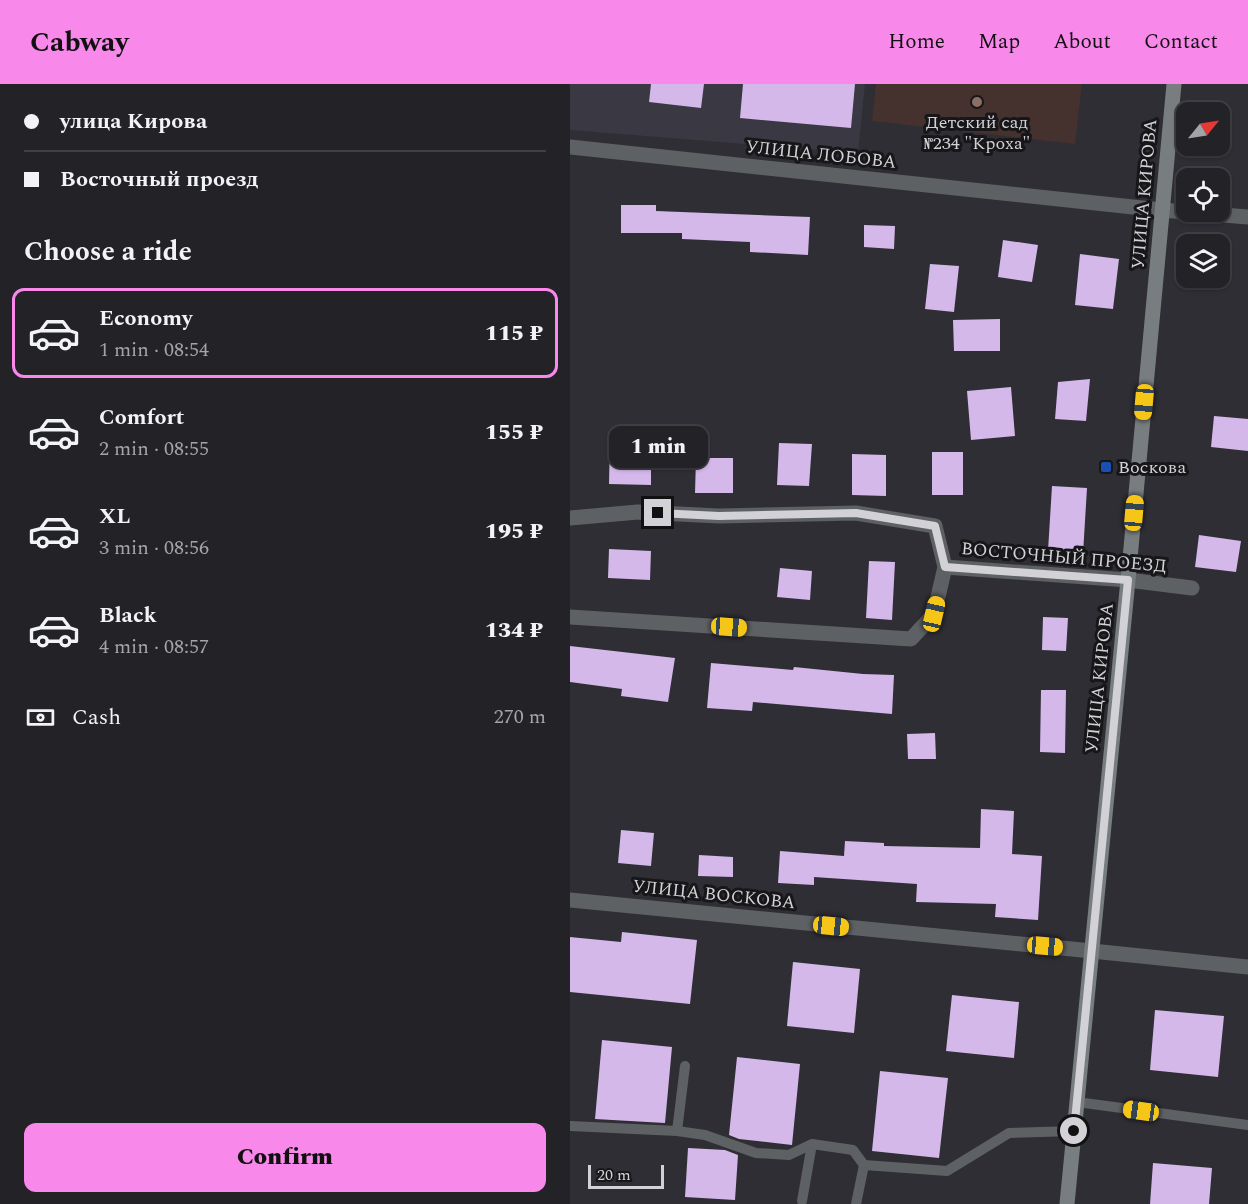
<!DOCTYPE html>
<meta charset="utf-8">
<style>
:root{--surface:#232227;--page:#2b2a2f;--text:#f1f3f6;--muted:#a3a4a7;--line:#403f44;--accent:#f888ea}
body{margin:0;font-family:Spectral,serif;background:var(--page);color:var(--text);height:100vh;display:flex;flex-direction:column;font-size:22px;white-space:nowrap}
*{box-sizing:border-box;margin:0}
p{font-size:20px;color:var(--muted)}
.icon{flex:none;width:33px;height:33px;fill:none;stroke:currentColor;stroke-width:2;stroke-linecap:round;stroke-linejoin:round}
.map{position:relative;flex:1;overflow:hidden}
.details{display:flex;flex-direction:column;background:var(--surface);width:570px}
.details>*{flex:none}
.banner{display:grid;align-content:center;height:132px;padding:0 24px;background:var(--surface)}
.needle{width:39px;rotate:60deg}
.tools{position:absolute;left:606px;top:18px;display:grid;gap:12px}
.tools a{display:grid;place-items:center;width:54px;height:54px;border-radius:12px;background:var(--surface);box-shadow:0 2px 4px #0004,0 0 0 2px var(--line);font-size:30px}
.scale{position:absolute;left:18px;bottom:15px;width:76px;box-sizing:border-box;padding-left:6px;border:3px solid #d2d1d5;border-top:0;font-size:16px;line-height:21px;white-space:nowrap;color:#d2d1d5;-webkit-text-stroke:4px #171619;paint-order:stroke}
.end{position:absolute;width:27px;height:27px;margin:-14px;border:8px solid #d2d1d5;background:#111;box-shadow:0 0 0 3px #111}
.from{border-radius:50%}
.bubble{position:absolute;height:42px;border-radius:12px;background:var(--surface);box-shadow:0 2px 4px #0004,0 0 0 2px var(--line);font-size:20px;font-weight:800;line-height:42px;text-align:center}
.car{position:absolute;width:18px;height:36px;margin:-18px -9px;border-radius:8px;box-shadow:0 0 4px 2px #0007;background:linear-gradient(#f5c518 24%,#345 0 40%,#f5c518 0 76%,#345 0 86%,#f5c518 0)}
.banner b{display:flex;align-items:center;gap:21px;height:57px;font-size:22px}
.banner b+b{border-top:2px solid var(--line)}
.banner i{width:15px;height:15px;background:var(--text)}
ul{padding:0;list-style:none}
li{display:flex;align-items:center;gap:18px;height:90px;margin:0 12px 9px;padding:0 12px;border:3px solid transparent;border-radius:12px}
li div{flex:1}
li b{display:block;font-size:22px}
li em{font-style:normal;font-weight:800}
li.selected{border-color:var(--accent)}
li>.icon{width:54px;height:54px;stroke-width:1.5}
h2{padding:0 24px;font-size:27px;line-height:72px}
.pay{display:flex;align-items:center;gap:15px;height:66px;padding:0 24px;font-size:22px}
.pay p{margin-inline-start:auto}
.cta{display:flex;gap:12px;margin-top:auto;padding:12px 24px}
.cta a{flex:1;height:69px;border-radius:12px;background:var(--accent);color:#111;font-size:24px;font-weight:800;line-height:69px;text-align:center}
header{display:flex;align-items:center;gap:36px;box-sizing:border-box;height:84px;padding:0 30px;background:var(--accent);color:#111}
header strong{font-size:28px}
nav{display:flex;gap:33px;margin-inline-start:auto;font-size:21px}
main{display:flex;flex:1;min-height:0}
.map>svg:first-child{display:block}
.built{fill:#3a3843}
.education{fill:#45312d}
.building{fill:#d3b8e9}
.lines{fill:none;stroke-linecap:round;stroke-linejoin:round}
.service{stroke:#5e6163;stroke-width:10}
.minor{stroke:#5e6163;stroke-width:15}
.tertiary{stroke:#5e6163;stroke-width:15}
.secondary{stroke:#787d80;stroke-width:15}
.route{stroke:#d2d1d5;stroke-width:8}
.education-dot{fill:#8d6e63;stroke:#171619;stroke-width:2}
.transit-dot{fill:#1a4fb4;stroke:#171619;stroke-width:2}
.labels{text-anchor:middle;stroke-width:6;stroke-linejoin:round;paint-order:stroke}
.poi-label{font-size:18px;fill:#d2d1d5;stroke:#171619}
.street-label{font-size:18px;fill:#d2d1d5;stroke:#171619}
</style>
<header>
<strong>Cabway</strong>
<nav><a>Home</a><a>Map</a><a>About</a><a>Contact</a></nav>
</header>
<main>
<section class="details">
<div class="banner">
<b><i class="from"></i>улица Кирова</b>
<b><i></i>Восточный проезд</b>
</div>
<h2>Choose a ride</h2>
<ul>
<li class="selected"><svg class="icon" aria-label="car" viewBox="0 0 24 24"><path d="M5 17H2v-5l4-1 3-4h7l3 4 3 1v5h-3M9 17h6M6 11h13"/><circle cx="7" cy="17" r="2"/><circle cx="17" cy="17" r="2"/></svg><div><b>Economy</b><p>1 min · 08:54</p></div><em>115 ₽</em></li>
<li><svg class="icon" aria-label="car" viewBox="0 0 24 24"><path d="M5 17H2v-5l4-1 3-4h7l3 4 3 1v5h-3M9 17h6M6 11h13"/><circle cx="7" cy="17" r="2"/><circle cx="17" cy="17" r="2"/></svg><div><b>Comfort</b><p>2 min · 08:55</p></div><em>155 ₽</em></li>
<li><svg class="icon" aria-label="car" viewBox="0 0 24 24"><path d="M5 17H2v-5l4-1 3-4h7l3 4 3 1v5h-3M9 17h6M6 11h13"/><circle cx="7" cy="17" r="2"/><circle cx="17" cy="17" r="2"/></svg><div><b>XL</b><p>3 min · 08:56</p></div><em>195 ₽</em></li>
<li><svg class="icon" aria-label="car" viewBox="0 0 24 24"><path d="M5 17H2v-5l4-1 3-4h7l3 4 3 1v5h-3M9 17h6M6 11h13"/><circle cx="7" cy="17" r="2"/><circle cx="17" cy="17" r="2"/></svg><div><b>Black</b><p>4 min · 08:57</p></div><em>134 ₽</em></li>
</ul>
<div class="pay"><svg class="icon" aria-label="cash" viewBox="0 0 24 24"><path d="M3 7h18v10H3z"/><circle cx="12" cy="12" r="2"/></svg>Cash<p>270 m</p></div>
<div class="cta"><a>Confirm</a></div>
</section>
<div class="map">
<svg width="678" height="1120" viewBox="0 0 678 1120">
<rect width="100%" height="100%" fill="#2f2e34"/>
<path class="built" d="M0,0H295L288,69L0,46Z"/>
<path class="education" d="M306,0H512L505,60L302,37Z"/>
<path class="building" d="M81,0H134L131,24L79,18Z
M173,0H285L281,44L170,34Z
M51,121H86V127L240,133L238,171L180,168V158L112,155V149H51Z
M294,141L325,142L324,165L294,163Z
M433,156L468,161L462,198L428,193Z
M510,170L549,175L543,225L505,221Z
M360,180L389,182L384,228L355,225Z
M430,235V267H384L383,236Z
M520,295L516,337L485,335L488,298Z
M441,303L445,352L401,356L397,307Z
M644,332L678,335V367L641,363Z
M40,352H81V401L39,400Z
M209,359L242,360L239,402L207,401Z
M362,368H393V411H362Z
M282,370L316,371V412L282,411Z
M126,374H163V409H125Z
M482,402L517,404L513,470L478,467Z
M629,451L671,457L666,488L625,483Z
M39,465L81,467L80,496L38,494Z
M299,477L325,478L322,536L296,534Z
M210,484L242,487L240,516L207,513Z
M473,533L498,534L496,567L472,566Z
M0,562L105,574L98,618L51,612L52,605L0,598Z
M141,579L223,586L224,583L293,590L324,591L322,630L183,618L182,627L137,624Z
M471,606H496L495,669L470,668Z
M365,649L366,675H338L337,650Z
M411,725L444,727L442,770L472,772L468,836L425,833L426,820L346,818L347,800L244,793V801L208,799L210,767L274,772L275,757L314,759V762L410,764Z
M51,746L84,749L81,782L48,779Z
M129,771L163,773V793L128,792Z
M52,848L127,856L120,920L0,908V853L51,858Z
M223,878L290,885L284,949L217,942Z
M382,911L449,918L444,974L376,967Z
M585,926L654,932L648,993L580,986Z
M32,956L102,963L95,1039L25,1035Z
M167,973L230,980L222,1061L169,1055L159,1051Z
M310,987L378,994L369,1074L302,1067Z
M118,1064L155,1066L168,1071L165,1116L115,1113Z
M583,1079L642,1084L639,1120H580Z"/>
<g class="lines">
<path class="service" d="M115,982L107,1047L135,1051L186,1069L219,1071L242,1060
M507,1018L678,1041
M0,1042L107,1047
M232,1117L242,1060L283,1066L294,1081L377,1087L439,1049L504,1047
M286,1120L294,1081"/>
<path class="minor" d="M0,434L68,428L149,432L286,429L365,442L375,483L558,496L622,504
M0,533L341,555L364,530L375,483
M0,816L522,867"/>
<path class="tertiary" d="M0,63L591,126L678,133
M522,867L678,883"/>
<path class="secondary" d="M497,1120L558,496L604,0"/>
</g>
<g class="lines">
<path class="route" d="M88,429L149,432L286,429L365,442L375,483L558,496L504,1047"/>
</g>
<circle class="education-dot" cx="407" cy="18" r="6"/>
<rect class="transit-dot" x="530" y="377" width="12" height="12" rx="3"/>
<g class="labels">
<g class="poi-label">
<text x="407" y="44">Детский сад<tspan x="407" dy="21">№234 "Кроха"</tspan></text>
<text x="548" y="389" text-anchor="start">Воскова</text>
</g>
<g class="street-label">
<text transform="translate(251 70) rotate(6)" y="6">УЛИЦА ЛОБОВА</text>
<text transform="translate(574 110) rotate(-85)" y="6">УЛИЦА КИРОВА</text>
<text transform="translate(494 473) rotate(5)" y="6">ВОСТОЧНЫЙ ПРОЕЗД</text>
<text transform="translate(529 594) rotate(-84)" y="6">УЛИЦА КИРОВА</text>
<text transform="translate(144 810) rotate(6)" y="6">УЛИЦА ВОСКОВА</text>
</g>
</g>
</svg>
<div class="tools">
<a><svg class="needle" viewBox="-14 -14 28 28"><path d="M0-13l5 13h-10z" fill="#e53935"/><path d="M0 13l5-13h-10z" fill="#a3a4a7"/></svg></a>
<a><svg class="icon" aria-label="locate" viewBox="0 0 24 24"><circle cx="12" cy="12" r="6"/><path d="M12 2v4M12 18v4M2 12h4M18 12h4"/></svg></a>
<a><svg class="icon" aria-label="layers" viewBox="0 0 24 24"><path d="M12 4l9 5-9 5-9-5zM3 14l9 5 9-5"/></svg></a>
</div>
<div class="scale">20 m</div>
<i class="end from" style="left:504px;top:1047px"></i>
<i class="end" style="left:88px;top:429px"></i>
<div class="bubble" style="left:39px;top:342px;width:99px">1 min</div>
<i class="car" style="left:574px;top:318px;rotate:185deg"></i>
<i class="car" style="left:564px;top:429px;rotate:5deg"></i>
<i class="car" style="left:364px;top:530px;rotate:13deg"></i>
<i class="car" style="left:159px;top:543px;rotate:94deg"></i>
<i class="car" style="left:261px;top:842px;rotate:96deg"></i>
<i class="car" style="left:475px;top:862px;rotate:95deg"></i>
<i class="car" style="left:571px;top:1027px;rotate:278deg"></i>
</div>
</main>
